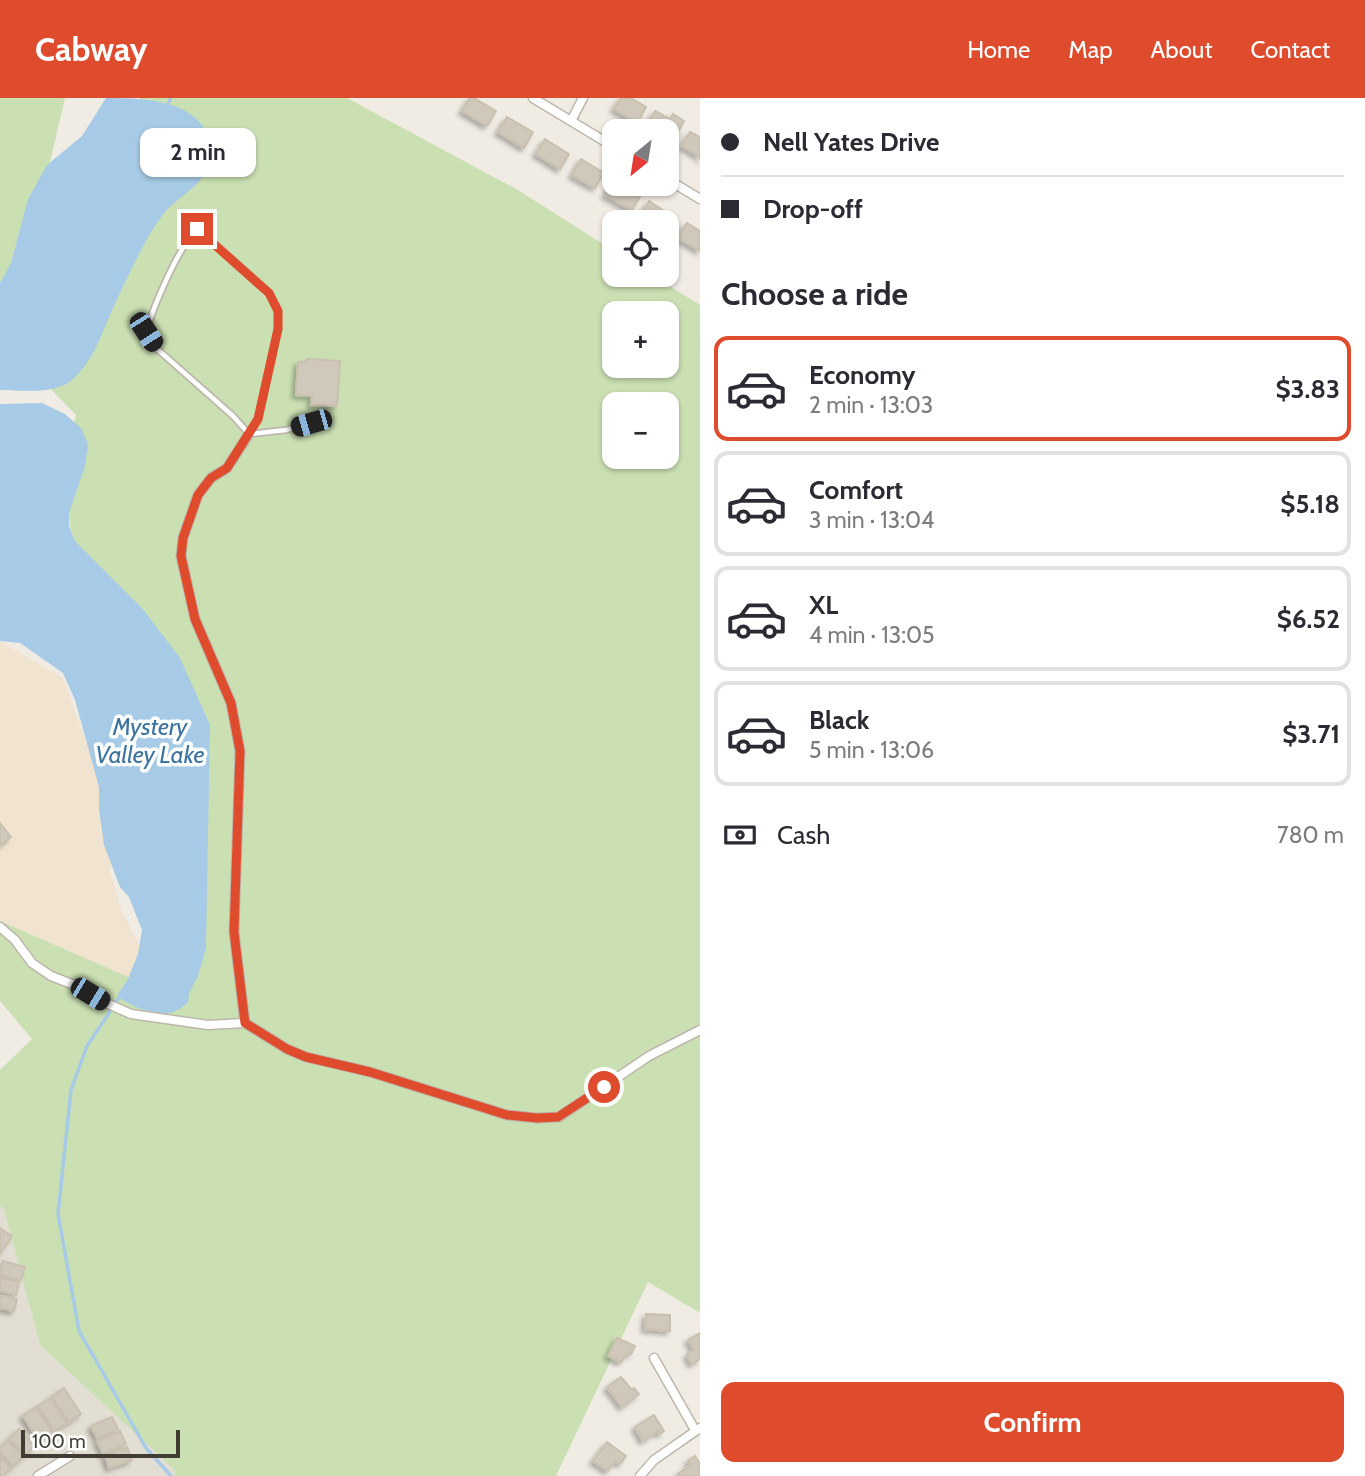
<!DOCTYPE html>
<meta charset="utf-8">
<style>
:root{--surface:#fff;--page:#f2f2f3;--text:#2b2b33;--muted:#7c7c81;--line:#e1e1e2;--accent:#de4b2d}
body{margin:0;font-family:Cabin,sans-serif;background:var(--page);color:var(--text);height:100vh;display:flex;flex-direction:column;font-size:26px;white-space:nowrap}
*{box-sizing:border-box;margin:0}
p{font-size:23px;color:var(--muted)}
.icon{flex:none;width:38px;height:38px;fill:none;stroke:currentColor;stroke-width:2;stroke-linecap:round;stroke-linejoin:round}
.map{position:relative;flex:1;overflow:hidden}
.sheet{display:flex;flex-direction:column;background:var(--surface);width:665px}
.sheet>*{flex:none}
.top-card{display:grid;align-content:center;height:154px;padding:0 21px;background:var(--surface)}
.needle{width:46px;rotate:210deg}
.controls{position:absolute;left:602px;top:21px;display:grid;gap:14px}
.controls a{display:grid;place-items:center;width:77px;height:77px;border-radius:14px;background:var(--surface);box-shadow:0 2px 5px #0004;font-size:35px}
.scale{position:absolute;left:21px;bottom:18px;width:159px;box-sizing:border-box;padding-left:7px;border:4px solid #413d35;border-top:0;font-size:19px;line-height:24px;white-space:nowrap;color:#413d35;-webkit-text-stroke:5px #fff;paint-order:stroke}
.end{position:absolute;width:32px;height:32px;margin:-16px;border:9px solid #de4b2d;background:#fff;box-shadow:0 0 0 4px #fff}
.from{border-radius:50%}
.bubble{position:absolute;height:49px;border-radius:14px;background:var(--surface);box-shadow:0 2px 5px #0004;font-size:23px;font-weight:700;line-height:49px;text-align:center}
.car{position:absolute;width:21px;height:42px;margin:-21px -10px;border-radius:9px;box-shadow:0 0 5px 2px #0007;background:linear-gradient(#222 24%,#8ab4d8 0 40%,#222 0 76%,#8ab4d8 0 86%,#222 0)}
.top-card b{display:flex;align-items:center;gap:24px;height:66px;font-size:26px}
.top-card b+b{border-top:2px solid var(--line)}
.top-card i{width:18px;height:18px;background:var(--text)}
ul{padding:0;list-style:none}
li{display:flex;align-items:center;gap:21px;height:105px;margin:0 14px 10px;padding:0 7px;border:4px solid var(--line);border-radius:14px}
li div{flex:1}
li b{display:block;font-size:26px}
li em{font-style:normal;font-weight:700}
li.active{border-color:var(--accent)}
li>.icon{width:63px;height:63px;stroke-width:1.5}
h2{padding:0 21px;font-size:32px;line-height:84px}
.pay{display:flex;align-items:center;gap:18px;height:77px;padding:0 21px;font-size:26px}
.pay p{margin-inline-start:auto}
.action{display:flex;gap:14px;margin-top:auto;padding:14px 21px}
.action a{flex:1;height:80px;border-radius:14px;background:var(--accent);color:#fff;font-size:28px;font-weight:700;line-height:80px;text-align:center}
header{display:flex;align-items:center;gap:42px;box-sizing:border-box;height:98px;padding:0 35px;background:var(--accent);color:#fff}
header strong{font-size:33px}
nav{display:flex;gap:38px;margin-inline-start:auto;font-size:24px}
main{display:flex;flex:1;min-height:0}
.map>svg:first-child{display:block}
.residential{fill:#e3ded3}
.commercial{fill:#f0e4d1}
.green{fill:#cadfb2;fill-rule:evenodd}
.water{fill:#a7cbe6}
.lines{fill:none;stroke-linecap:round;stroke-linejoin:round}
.stream{stroke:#a7cbe6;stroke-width:3.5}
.building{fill:#d0c8bb;stroke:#cac0af;stroke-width:2;filter:url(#shadow)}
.lane-casing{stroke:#bdb7ab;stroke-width:8}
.street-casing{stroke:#bdb7ab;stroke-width:11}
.lane{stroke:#fff;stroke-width:4.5}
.street{stroke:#fff;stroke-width:8}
.route{stroke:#de4b2d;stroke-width:9}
.labels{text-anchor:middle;stroke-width:7;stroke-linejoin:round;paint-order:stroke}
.water-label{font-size:24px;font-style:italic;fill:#3c739f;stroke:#fff}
</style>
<header>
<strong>Cabway</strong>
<nav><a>Home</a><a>Map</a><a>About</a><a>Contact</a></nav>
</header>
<main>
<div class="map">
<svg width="700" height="1378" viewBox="0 0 700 1378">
<defs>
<filter id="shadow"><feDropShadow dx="-3.5" dy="3.5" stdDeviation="2" flood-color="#0004"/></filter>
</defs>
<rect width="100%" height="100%" fill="#f0ece4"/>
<path class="residential" d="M0,1108L4,1111L40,1247L178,1374L173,1378H0Z"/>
<path class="commercial" d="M0,543L63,580L95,668L113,733L110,774L122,814L165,895L0,823Z"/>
<path class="green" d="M0,0H65L41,102L0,198Z
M140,0H347L518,92L614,153V177H652L700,207V1215L648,1184L556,1378H173L177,1374L40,1247L4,1111L0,1108V972L32,941L0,903V823L165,895L76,462L62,378L76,317L46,286ZM614,215H667V268H614ZM614,306H667V359H614Z"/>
<path class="water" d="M106,0C142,0 198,1 210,43C213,52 211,67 206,74C197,89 184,96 172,107C157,120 146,143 137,160C129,176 121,192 114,208C102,234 94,263 72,282C54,297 22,292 0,292V185L11,165L28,101L47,67L82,38Z
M42,305L65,316L81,330L88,346L85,368L69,415V428L75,443L142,510L180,560L210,627L206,850L198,878L189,895L188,904C168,926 140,912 119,900L118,896L127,883L138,856L142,832L129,799L120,789L104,747L99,711V689L75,602L63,575L20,545L0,543V306Z"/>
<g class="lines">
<path class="stream" d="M167,7L171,0
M119,900L87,948L71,992L58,1116L79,1233L146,1350L171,1378"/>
</g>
<path class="building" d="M470,0H474L496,13L487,28L462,13Z
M621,0H631L646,9L637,25L614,11Z
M655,13L670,21L673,16L684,23L672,44L667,42V33H658L647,27Z
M507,19L533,34L524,50L498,34Z
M690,34L700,39V62L699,58L682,48Z
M545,41L569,56L560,71L536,56Z
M581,61L604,75L595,90L572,77Z
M614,82V86H621L641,97L632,112L605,97Z
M649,103L675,120L667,134V124H649L640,119Z
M687,125L700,133V153L678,140Z
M307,261L340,263L337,308L311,307L312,298L296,297L298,264L306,265Z
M0,725L11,739L0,748Z
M0,1130L12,1138L0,1156Z
M3,1163L25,1169L21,1182L0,1177Z
M0,1180L19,1184L16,1197L0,1193Z
M0,1197L17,1201L14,1213L0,1210Z
M646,1216L670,1217V1233L645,1231Z
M700,1235V1261L692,1266L687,1257L694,1252L688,1242Z
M617,1240L635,1248L631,1256L628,1255L621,1264L608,1258Z
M621,1279L632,1292L634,1290L639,1296L622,1309L607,1289Z
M64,1290L81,1316L69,1324L52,1299Z
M51,1300L67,1325L54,1333L38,1308Z
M36,1309L52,1334L39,1343L23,1318Z
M654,1317L664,1333L660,1336L658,1333L643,1343L635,1329Z
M112,1319L118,1331L97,1340L91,1328Z
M19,1331L35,1348L25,1357L9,1341Z
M120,1333L126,1346L103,1356L97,1343Z
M8,1343L23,1359L13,1368L0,1354V1350Z
M607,1344L626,1358L620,1366L615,1363L608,1373L593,1363Z
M127,1349L132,1362L109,1370L105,1358Z
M0,1358L11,1370L3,1378H0Z
M695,1358L700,1366V1378H679L678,1376L690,1367L688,1363Z"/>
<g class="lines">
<g class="lane-casing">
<path id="lane" d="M197,131L269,195L278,213V231L258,321L249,336L233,318L156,250L146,234C154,207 178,150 197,131Z
M250,336L286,332L311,325"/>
</g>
<g class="street-casing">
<path id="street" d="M533,0L614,49
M571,23L583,0
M667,81L700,101
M249,336L227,370L211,380L198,397L183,440L181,458L195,521L231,605L240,653L234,834L245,925L287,951L306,959L370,974L507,1017L537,1020L559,1019L649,958L700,932
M0,829L15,842L32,865L51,878L77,888L104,904L131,916L208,927L245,925
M654,1260L695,1332
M38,1378L70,1358
M640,1378L654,1362L700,1330"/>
</g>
<use href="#lane" class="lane"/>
<use href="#street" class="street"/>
</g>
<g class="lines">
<path class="route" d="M197,131L269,195L278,213V231L258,321L227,370L211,380L198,397L183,440L181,458L195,521L231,605L240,653L234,834L245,925L287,951L306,959L370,974L507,1017L537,1020L558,1019L604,989"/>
</g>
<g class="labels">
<g class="water-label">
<text x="150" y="637">Mystery<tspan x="150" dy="28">Valley Lake</tspan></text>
</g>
</g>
</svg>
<div class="controls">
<a><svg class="needle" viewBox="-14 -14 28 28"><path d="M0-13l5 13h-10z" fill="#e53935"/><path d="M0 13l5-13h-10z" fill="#7c7c81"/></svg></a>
<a><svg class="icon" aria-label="locate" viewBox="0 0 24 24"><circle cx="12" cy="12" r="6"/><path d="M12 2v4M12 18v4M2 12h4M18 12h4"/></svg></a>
<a>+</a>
<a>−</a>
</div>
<div class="scale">100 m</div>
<i class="end from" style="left:604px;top:989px"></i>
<i class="end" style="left:197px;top:131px"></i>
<div class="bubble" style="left:140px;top:30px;width:116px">2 min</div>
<i class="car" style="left:146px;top:234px;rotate:147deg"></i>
<i class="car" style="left:311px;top:325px;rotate:254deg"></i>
<i class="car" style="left:90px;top:896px;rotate:121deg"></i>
</div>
<section class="sheet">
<div class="top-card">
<b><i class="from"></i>Nell Yates Drive</b>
<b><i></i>Drop-off</b>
</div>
<h2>Choose a ride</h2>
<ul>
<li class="active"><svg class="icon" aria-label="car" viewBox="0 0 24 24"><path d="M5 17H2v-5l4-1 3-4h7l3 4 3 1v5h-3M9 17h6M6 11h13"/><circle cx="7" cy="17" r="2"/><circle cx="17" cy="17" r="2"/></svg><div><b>Economy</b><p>2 min · 13:03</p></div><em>$3.83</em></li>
<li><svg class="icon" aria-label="car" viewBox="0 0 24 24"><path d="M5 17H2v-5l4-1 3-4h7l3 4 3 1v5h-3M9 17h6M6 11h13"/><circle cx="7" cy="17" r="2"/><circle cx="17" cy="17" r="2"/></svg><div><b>Comfort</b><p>3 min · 13:04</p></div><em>$5.18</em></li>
<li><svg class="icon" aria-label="car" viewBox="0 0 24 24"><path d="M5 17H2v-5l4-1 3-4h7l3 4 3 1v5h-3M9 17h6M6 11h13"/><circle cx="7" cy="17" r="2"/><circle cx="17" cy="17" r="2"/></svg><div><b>XL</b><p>4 min · 13:05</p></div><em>$6.52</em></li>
<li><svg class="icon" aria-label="car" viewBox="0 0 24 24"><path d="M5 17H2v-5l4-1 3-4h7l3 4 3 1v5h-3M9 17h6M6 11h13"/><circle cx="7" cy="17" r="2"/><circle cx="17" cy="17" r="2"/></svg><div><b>Black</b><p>5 min · 13:06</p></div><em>$3.71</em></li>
</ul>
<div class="pay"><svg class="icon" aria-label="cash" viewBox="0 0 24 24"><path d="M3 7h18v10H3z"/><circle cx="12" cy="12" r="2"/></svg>Cash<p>780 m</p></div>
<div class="action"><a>Confirm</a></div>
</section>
</main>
